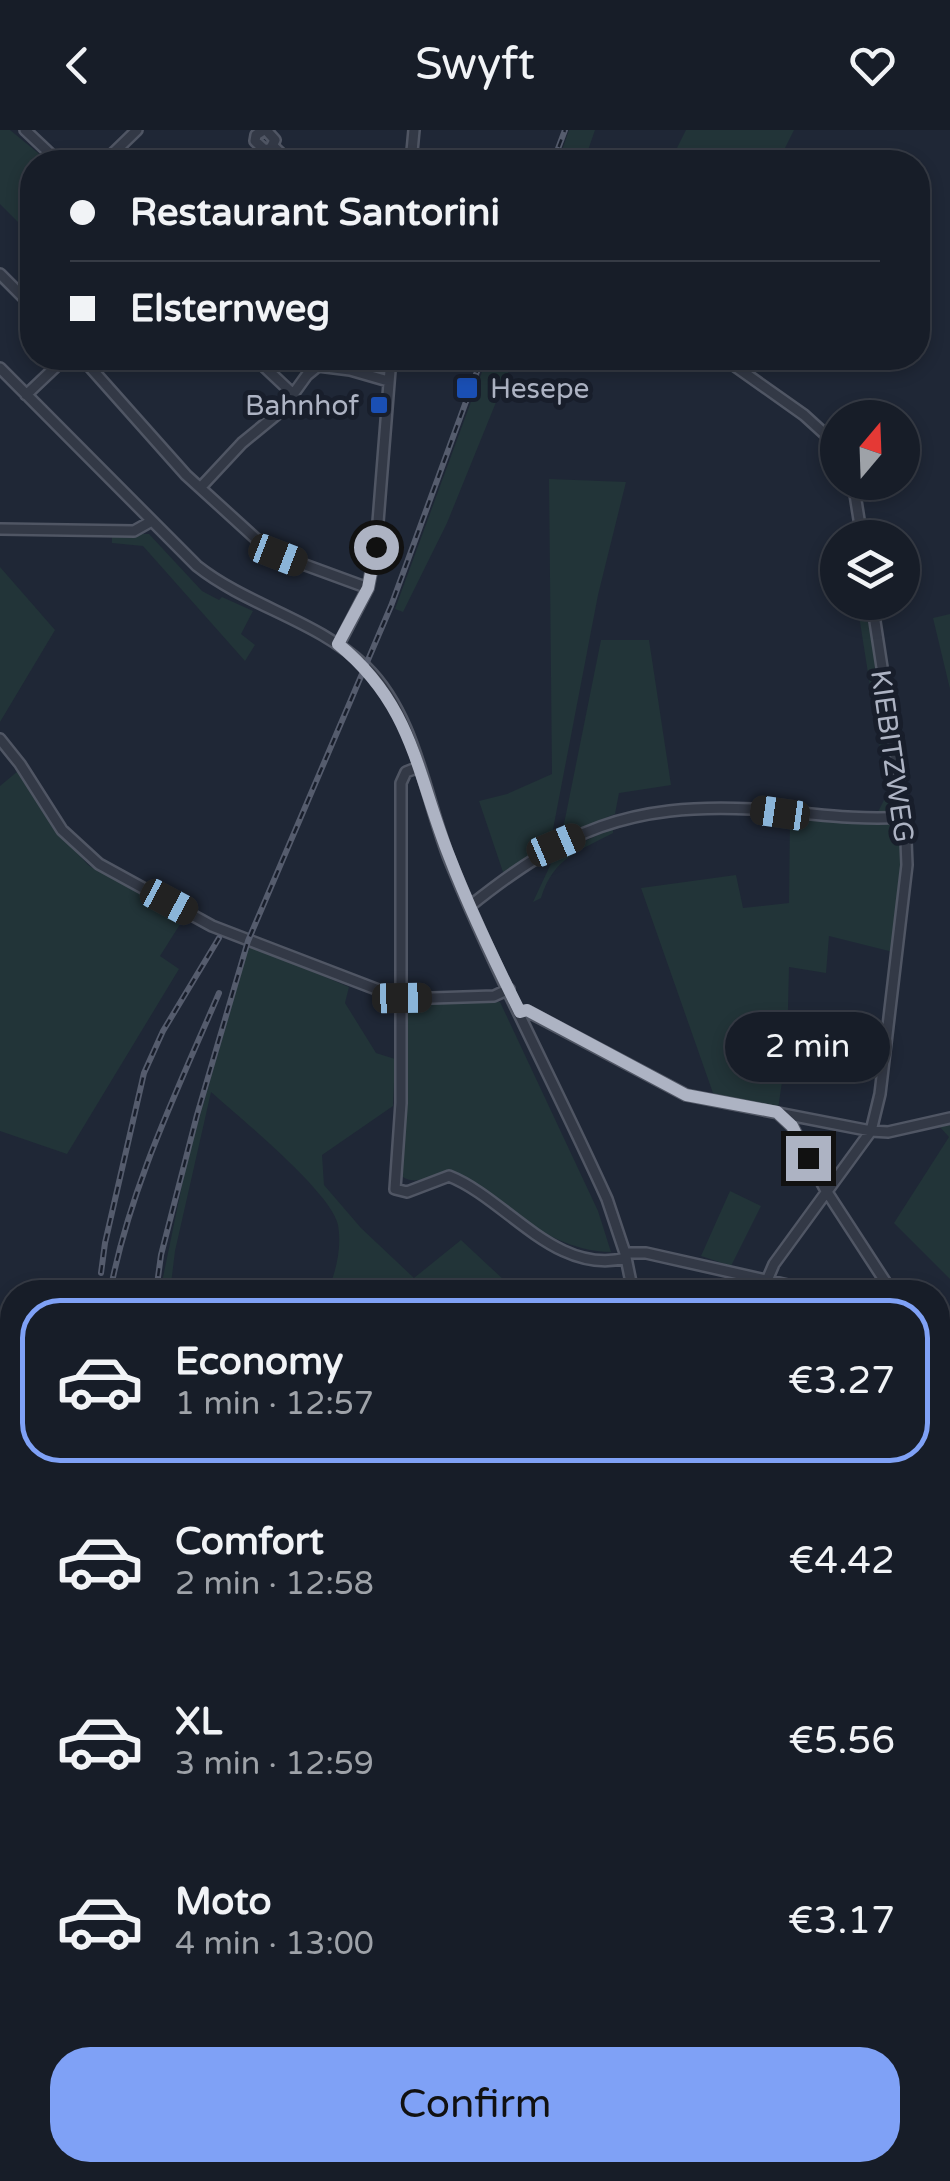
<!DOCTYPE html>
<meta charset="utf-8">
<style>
:root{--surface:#171d28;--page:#202630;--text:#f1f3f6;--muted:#9ea2a8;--line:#363b45;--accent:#7fa1f6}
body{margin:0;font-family:"Varela Round",sans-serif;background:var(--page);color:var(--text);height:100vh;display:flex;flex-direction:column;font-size:38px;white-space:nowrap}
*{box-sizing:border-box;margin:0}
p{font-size:32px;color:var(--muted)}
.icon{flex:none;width:55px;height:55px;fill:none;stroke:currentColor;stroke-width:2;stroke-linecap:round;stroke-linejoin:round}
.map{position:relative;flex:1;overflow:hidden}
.side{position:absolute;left:0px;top:1150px;width:950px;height:902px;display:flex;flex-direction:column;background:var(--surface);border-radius:40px 40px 0 0;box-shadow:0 5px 15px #0003,0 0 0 2px var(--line)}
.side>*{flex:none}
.top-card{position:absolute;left:20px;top:20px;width:910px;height:220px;border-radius:40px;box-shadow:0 5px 15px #0003,0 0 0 2px var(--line);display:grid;align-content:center;height:220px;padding:0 50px;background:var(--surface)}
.needle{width:65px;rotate:19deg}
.controls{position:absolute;left:820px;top:270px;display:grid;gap:20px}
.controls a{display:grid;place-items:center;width:100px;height:100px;border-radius:50%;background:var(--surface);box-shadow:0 5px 15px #0003,0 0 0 2px var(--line);font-size:50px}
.end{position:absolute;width:45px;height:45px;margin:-22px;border:12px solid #adb3c3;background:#111;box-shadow:0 0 0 5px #111}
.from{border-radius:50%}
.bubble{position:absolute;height:70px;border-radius:35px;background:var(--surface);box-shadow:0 5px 15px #0003,0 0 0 2px var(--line);font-size:32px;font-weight:600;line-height:70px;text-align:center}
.car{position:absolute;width:30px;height:60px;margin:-30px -15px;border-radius:12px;box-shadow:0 0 8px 2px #0007;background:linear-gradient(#222 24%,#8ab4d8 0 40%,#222 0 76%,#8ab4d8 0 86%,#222 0)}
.top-card b{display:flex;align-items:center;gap:35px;height:95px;font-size:38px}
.top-card b+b{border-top:2px solid var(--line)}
.top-card i{width:25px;height:25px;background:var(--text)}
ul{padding:18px 0 0;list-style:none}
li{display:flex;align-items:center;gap:30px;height:165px;margin:0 20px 15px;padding:0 30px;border:5px solid transparent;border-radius:40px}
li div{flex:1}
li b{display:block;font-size:38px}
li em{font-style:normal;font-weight:600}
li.active{border-color:var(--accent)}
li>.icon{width:90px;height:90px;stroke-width:1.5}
.cta{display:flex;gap:20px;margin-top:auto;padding:20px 50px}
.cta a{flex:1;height:115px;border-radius:40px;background:var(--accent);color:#111;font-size:40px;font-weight:600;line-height:115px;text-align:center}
header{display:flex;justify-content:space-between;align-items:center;height:130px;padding:0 50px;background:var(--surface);font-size:45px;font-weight:600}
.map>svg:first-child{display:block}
.green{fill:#223438}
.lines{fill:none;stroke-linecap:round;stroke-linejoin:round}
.minor-casing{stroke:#505664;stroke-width:14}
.minor{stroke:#333946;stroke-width:9}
.rail-casing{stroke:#555c6d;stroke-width:6}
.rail{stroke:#181e2b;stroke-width:2.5;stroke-dasharray:8;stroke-linecap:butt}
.route{stroke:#adb3c3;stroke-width:12}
.transit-dot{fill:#1a4fb4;stroke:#181e2b;stroke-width:4}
.labels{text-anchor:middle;stroke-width:10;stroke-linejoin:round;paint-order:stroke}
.poi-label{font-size:28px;fill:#adb3c3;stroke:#181e2b;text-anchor:start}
.street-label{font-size:28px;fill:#adb3c3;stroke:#181e2b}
</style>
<header><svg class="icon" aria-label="back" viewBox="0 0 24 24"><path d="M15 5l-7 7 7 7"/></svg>Swyft<svg class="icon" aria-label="heart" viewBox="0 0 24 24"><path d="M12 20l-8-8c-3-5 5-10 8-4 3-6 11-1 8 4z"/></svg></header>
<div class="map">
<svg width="950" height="2051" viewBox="0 0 950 2051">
<rect width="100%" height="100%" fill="#1f2736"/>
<path class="green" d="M0,0H10L49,32H32V83L21,95L0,74Z
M569,0H595L584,32H558Z
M686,0H794L778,32H670Z
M487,228H514L447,393L403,482L395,479Z
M549,349L626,352L598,465L550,715L504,745L479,671L507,664L552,644Z
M112,404H149L202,461L219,470L222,467L253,481L241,504L255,515L245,531L143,416L112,413Z
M0,437L55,500L0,592Z
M857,473H869L903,683L878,682L887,664Z
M950,484V559L933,488Z
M601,510H649L671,655L619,663L615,684L565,705L562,704Z
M18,641L59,703L88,735L184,788L160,826L179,839L67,1024L0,1001V656Z
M790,686L903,690V729L893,822L829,806L826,843L789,837L787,918L778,979L714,966L641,758L736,745L743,778L789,773Z
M613,698V703C579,721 553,728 541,768L533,772L555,725Z
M249,815L349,857L345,873L376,923L395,929L393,976L322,1025L324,1055L361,1098L414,1148L461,1110L505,1151L494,1162H327C336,1143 342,1117 338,1095C332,1063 238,986 211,962L175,1121L170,1162H160L187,1031Z
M500,872L598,1081L611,1122C552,1121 501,1074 455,1042C434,1041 417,1060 399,1044L406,973L408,875Z
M950,995V1149L894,1093L949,1007L940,997Z
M730,1061L761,1076L731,1136L701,1126Z
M950,1390V1580L938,1582V1395Z
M950,1700V1894L938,1870V1702Z
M12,1716V1810L0,1807V1729Z
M0,1813L12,1817V2040H23L22,2051H0Z
M938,1902L950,1928V1988L938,1997Z
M217,2040H301L300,2051H227Z
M596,2040H776L765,2051H622Z"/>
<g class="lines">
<g class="minor-casing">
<path id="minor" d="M25,0L59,32
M264,0L256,5L255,11L265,20L271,18L275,10L266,0
M273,16L290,32
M104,32L137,0
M411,32L414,0
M0,144L32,176
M82,228L186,345L265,417L278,425L368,458
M255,228L292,263
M725,229L804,285L838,316
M0,238L197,436C249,477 317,490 366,537C416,586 425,668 450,731C497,846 556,956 607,1069L625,1123L633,1162
M26,265L65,228
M853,352L862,408
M201,357L242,313L281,281L307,245L318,236L350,240L388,251
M0,399L134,401L150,392
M339,514L368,458L376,417L391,228
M0,609L20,634L62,700L99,734L212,796L402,869L494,866L509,859
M419,637L406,642L401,653V973L395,1059L407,1062L449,1046C507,1069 555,1146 626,1128
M470,776C565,700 629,673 752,679C803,682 853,691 905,687
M520,882L527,881L686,965L871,1001L888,1002L950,988
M779,984L792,996L825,1059L892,1162
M625,1123H646L819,1162
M762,1162L774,1134L871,1001L880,964L907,735L905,687L872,472
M938,1212L950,1210
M0,1810L12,1813
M938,1886L950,1911
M938,2005L950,1995
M587,2040L612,2051
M354,2051L356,2040
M877,2051L892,2040"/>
</g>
<use href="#minor" class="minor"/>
<g class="rail-casing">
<path id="rail" d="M553,32L565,0
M101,1143L105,1113L144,943L163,901L219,808
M110,1162C130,1057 177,961 219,863
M156,1162L161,1125L197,985L248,811L391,476L482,228
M44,2051L45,2040"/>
</g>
<use href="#rail" class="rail"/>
</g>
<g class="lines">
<path class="route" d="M376,417L368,458L338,514C414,576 416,644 450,728C470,780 495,832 520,882L527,880L686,965L777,982L792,996L808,1028"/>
</g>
<g class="transit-dot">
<rect x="455" y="246" width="24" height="24" rx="5"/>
<rect x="369" y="265" width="20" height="20" rx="5"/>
</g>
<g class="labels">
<g class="poi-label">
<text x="490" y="268">Hesepe</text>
<text x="359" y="285" text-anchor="end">Bahnhof</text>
</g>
<g class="street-label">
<text transform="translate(893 626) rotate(82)" y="10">KIEBITZWEG</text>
</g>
</g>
</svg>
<div class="controls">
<a><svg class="needle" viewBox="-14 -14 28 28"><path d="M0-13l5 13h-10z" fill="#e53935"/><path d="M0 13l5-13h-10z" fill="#9ea2a8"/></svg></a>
<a><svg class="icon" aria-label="layers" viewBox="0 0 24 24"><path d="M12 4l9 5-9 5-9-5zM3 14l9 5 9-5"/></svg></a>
</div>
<i class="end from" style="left:376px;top:417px"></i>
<i class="end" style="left:808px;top:1028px"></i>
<div class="bubble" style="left:725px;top:882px;width:165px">2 min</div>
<i class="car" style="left:278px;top:425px;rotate:111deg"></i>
<i class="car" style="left:780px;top:683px;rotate:278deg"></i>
<i class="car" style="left:556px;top:715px;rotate:67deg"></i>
<i class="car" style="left:169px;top:772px;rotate:118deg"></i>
<i class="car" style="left:402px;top:868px;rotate:89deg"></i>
<div class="top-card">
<b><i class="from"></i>Restaurant Santorini</b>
<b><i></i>Elsternweg</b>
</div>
<section class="side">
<ul>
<li class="active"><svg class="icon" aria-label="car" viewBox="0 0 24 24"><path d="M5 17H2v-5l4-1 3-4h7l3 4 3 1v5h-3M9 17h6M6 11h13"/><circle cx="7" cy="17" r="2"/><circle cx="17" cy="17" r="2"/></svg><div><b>Economy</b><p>1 min · 12:57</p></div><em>€3.27</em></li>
<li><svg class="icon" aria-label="car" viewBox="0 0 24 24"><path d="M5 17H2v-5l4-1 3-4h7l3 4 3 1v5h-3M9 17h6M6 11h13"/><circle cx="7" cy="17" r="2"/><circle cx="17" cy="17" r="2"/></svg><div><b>Comfort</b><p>2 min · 12:58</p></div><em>€4.42</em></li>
<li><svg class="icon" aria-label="car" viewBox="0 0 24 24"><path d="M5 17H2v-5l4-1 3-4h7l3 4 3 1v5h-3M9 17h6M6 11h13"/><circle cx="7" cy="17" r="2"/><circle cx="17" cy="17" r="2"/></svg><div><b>XL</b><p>3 min · 12:59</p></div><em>€5.56</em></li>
<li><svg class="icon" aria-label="car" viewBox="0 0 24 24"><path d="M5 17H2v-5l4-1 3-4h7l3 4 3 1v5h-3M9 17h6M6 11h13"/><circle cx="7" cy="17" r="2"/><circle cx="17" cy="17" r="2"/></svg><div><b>Moto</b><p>4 min · 13:00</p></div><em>€3.17</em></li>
</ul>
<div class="cta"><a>Confirm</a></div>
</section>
</div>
